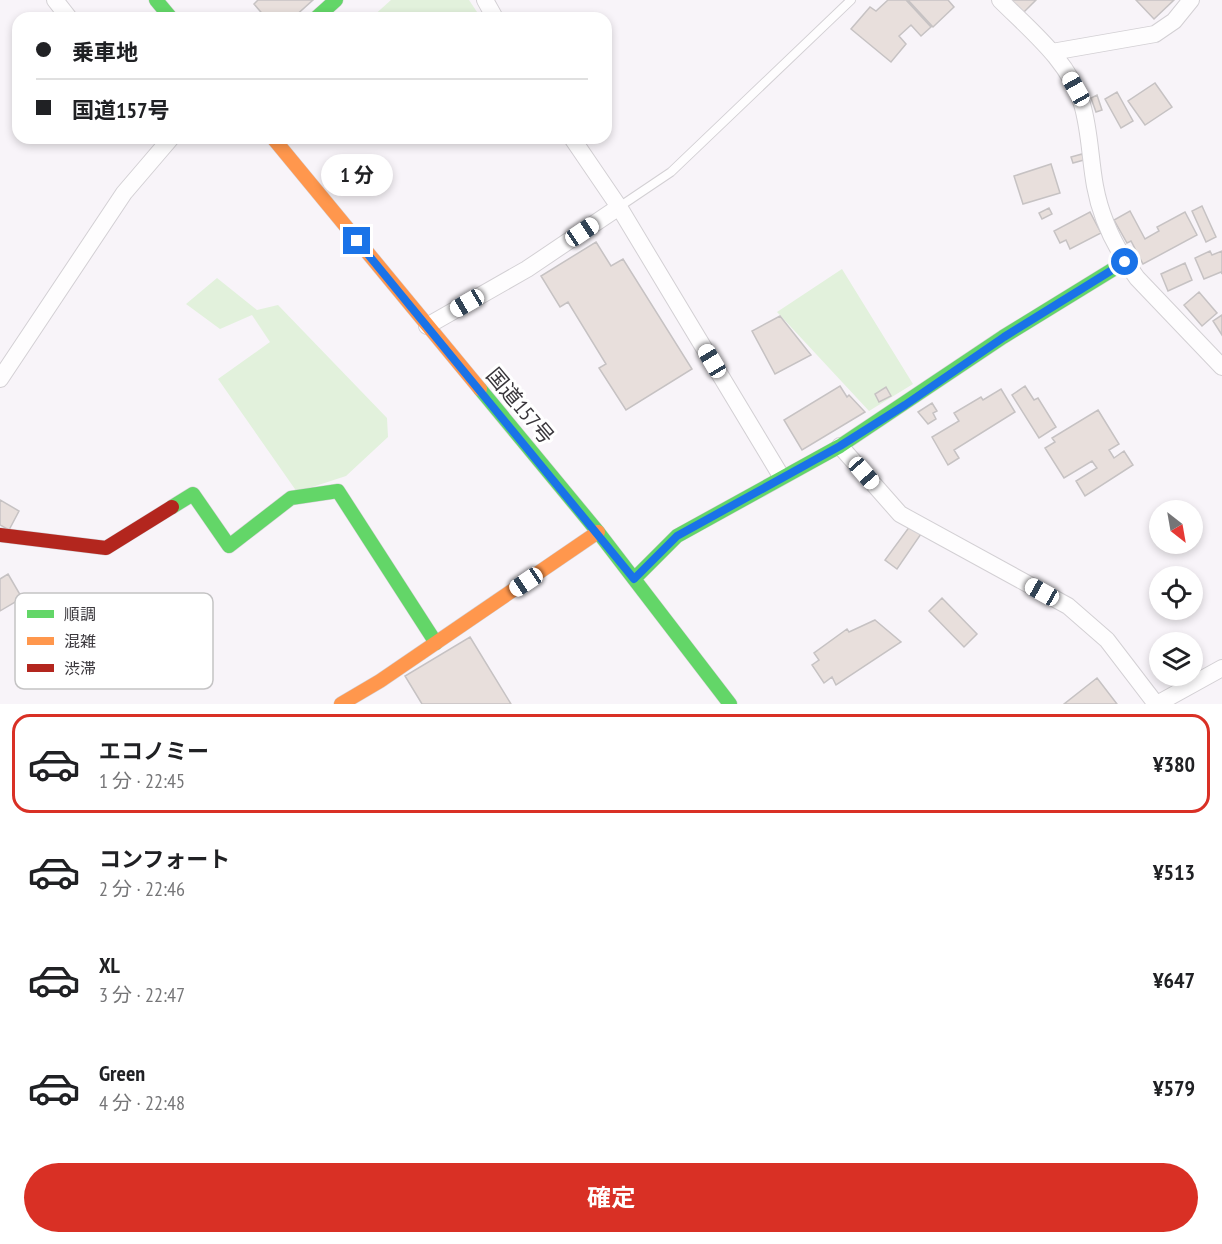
<!DOCTYPE html>
<html lang="ja">
<meta charset="utf-8">
<style>
:root{--surface:#fff;--page:#f6f6f6;--text:#202124;--muted:#757577;--line:#e0e0e0;--accent:#d93025}
body{margin:0;font-family:"PT Sans Narrow","Noto Sans JP",sans-serif;background:var(--page);color:var(--text);height:100vh;display:flex;flex-direction:column;font-size:22px;white-space:nowrap}
*{box-sizing:border-box;margin:0}
p{font-size:20px;color:var(--muted)}
.icon{flex:none;width:33px;height:33px;fill:none;stroke:currentColor;stroke-width:2;stroke-linecap:round;stroke-linejoin:round}
.map{position:relative;height:704px;overflow:hidden}
.drawer{display:flex;flex-direction:column;background:var(--surface);flex:1}
.drawer>*{flex:none}
.hud{position:absolute;left:12px;top:12px;width:600px;height:132px;border-radius:18px;box-shadow:0 3px 9px #0003;display:grid;align-content:center;height:132px;padding:0 24px;background:var(--surface)}
.needle{width:39px;rotate:149deg}
.controls{position:absolute;left:1149px;top:500px;display:grid;gap:12px}
.controls a{display:grid;place-items:center;width:54px;height:54px;border-radius:50%;background:var(--surface);box-shadow:0 3px 9px #0003;font-size:30px}
.end{position:absolute;width:27px;height:27px;margin:-14px;border:8px solid #1a73e8;background:#fff;box-shadow:0 0 0 3px #fff}
.from{border-radius:50%}
.bubble{position:absolute;height:42px;border-radius:21px;background:var(--surface);box-shadow:0 3px 9px #0003;font-size:20px;font-weight:700;line-height:42px;text-align:center}
.car{position:absolute;width:18px;height:36px;margin:-18px -9px;border-radius:8px;box-shadow:0 0 4px 2px #0007;background:linear-gradient(#fff 24%,#345 0 40%,#fff 0 76%,#345 0 86%,#fff 0)}
.hud b{display:flex;align-items:center;gap:21px;height:57px;font-size:22px}
.hud b+b{border-top:2px solid var(--line)}
.hud i{width:15px;height:15px;background:var(--text)}
ul{padding:10px 0 0;list-style:none}
li{display:flex;align-items:center;gap:18px;height:99px;margin:0 12px 9px;padding:0 12px;border:3px solid transparent;border-radius:18px}
li div{flex:1}
li b{display:block;font-size:22px}
li em{font-style:normal;font-weight:700}
li.active{border-color:var(--accent)}
li>.icon{width:54px;height:54px;stroke-width:1.5}
.button{display:flex;gap:12px;margin-top:auto;padding:12px 24px}
.button a{flex:1;height:69px;border-radius:36px;background:var(--accent);color:#fff;font-size:24px;font-weight:700;line-height:69px;text-align:center}
.map>svg:first-child{display:block}
.green{fill:#e2f1dc}
.building{fill:#e8dfdc;stroke:#c6c2c3;stroke-width:1.5}
.lines{fill:none;stroke-linecap:round;stroke-linejoin:round}
.lane-casing{stroke:#d3d0d4;stroke-width:10}
.street-casing{stroke:#d3d0d4;stroke-width:18}
.fast-casing{stroke:#d3d0d4;stroke-width:15}
.slow-casing{stroke:#d3d0d4;stroke-width:15}
.jam-casing{stroke:#d3d0d4;stroke-width:15}
.lane{stroke:#fefdfe;stroke-width:8}
.street{stroke:#fefdfe;stroke-width:16}
.fast{stroke:#63d668;stroke-width:14}
.slow{stroke:#ff974d;stroke-width:14}
.jam{stroke:#b3261e;stroke-width:14}
.route{stroke:#1a73e8;stroke-width:8}
.labels{text-anchor:middle;stroke-width:6;stroke-linejoin:round;paint-order:stroke}
.street-label{font-size:21px;fill:#3a373c;stroke:#fff}
.key{fill:#fff;stroke:#c4c3c4;stroke-width:1.5}
.key-label{font-size:16px;fill:#3a373c}
</style>
<div class="map">
<svg width="1222" height="704" viewBox="0 0 1222 704">
<rect width="100%" height="100%" fill="#f8f4f9"/>
<path class="green" d="M391,0H469L481,18H371Z
M842,269L913,384L869,411L777,312Z
M217,278L257,310L278,305L387,418L388,437L346,476L297,492L218,379L270,342L252,315L220,329L186,304Z"/>
<path class="building" d="M258,0H313L293,18H266L254,4Z
M888,0H906L931,27L921,36L911,25L899,36L906,44L891,62L851,29L870,7L876,11Z
M908,0H948L954,7L933,27Z
M1011,0H1036L1023,13Z
M1136,0H1174L1154,19Z
M1155,83L1172,107L1145,125L1128,101Z
M1117,92L1133,121L1121,128L1105,99Z
M1097,95L1102,110L1096,112L1091,98Z
M1082,154L1084,160L1073,163L1071,157Z
M1051,164L1060,193L1023,204L1014,176Z
M1202,206L1216,237L1206,242L1192,211Z
M1049,208L1052,214L1042,219L1039,213Z
M1130,211L1145,239L1159,231L1157,227L1185,212L1197,235L1143,264L1131,241L1127,243L1114,220Z
M1090,212L1101,233L1070,249L1066,240L1060,243L1054,231Z
M596,242L611,266L623,259L692,369L626,410L599,368L606,364L568,302L560,307L541,276Z
M1210,251L1212,255L1222,251V274L1221,272L1204,279L1195,258Z
M1185,263L1192,280L1168,291L1161,274Z
M1199,292L1217,313L1202,326L1184,305Z
M1222,315V335L1213,321Z
M780,316L811,355L775,374L752,331Z
M840,386L847,397L849,395L865,412L802,450L784,420Z
M1025,386L1034,400L1038,398L1056,427L1039,438L1012,395Z
M886,387L891,396L879,402L875,394Z
M1001,389L1015,412L954,450L959,458L948,465L932,437L959,421L954,413L981,397L983,400Z
M932,403L937,411L933,413L936,419L928,424L918,412Z
M1098,410L1119,444L1109,450L1114,458L1124,451L1133,465L1085,496L1076,481L1097,468L1092,461L1064,478L1045,448L1055,442L1052,438Z
M0,500L19,511L9,530L0,525Z
M910,526L921,534L897,569L885,560Z
M8,574L22,598L0,611V579Z
M942,598L977,634L964,647L929,611Z
M875,620L901,642L836,685L832,677L824,683L812,665L819,660L814,653L847,629L849,632Z
M470,637L511,704H422L405,676Z
M1097,678L1117,704H1064Z"/>
<g class="lines">
<g class="lane-casing">
<path id="lane" d="M619,207L671,172L851,0"/>
</g>
<g class="street-casing">
<path id="street" d="M55,0L69,18
M485,0L495,18
M1000,0C1031,31 1069,61 1082,104C1090,131 1090,159 1095,186C1101,219 1117,251 1137,278L1222,367
M1052,52L1155,34L1174,21L1191,0
M572,138L619,207L781,476
M427,326L527,269L619,207
M0,379L124,193L171,138
M840,446L900,514L1068,606L1107,640L1156,704
M1157,704L1222,668"/>
</g>
<g class="fast-casing">
<path id="fast" d="M156,0L171,18
M316,18L336,0
M480,389L598,532L730,704
M172,507L193,494L229,546L291,498L338,491L436,643
M634,579L677,536L840,446L1003,337L1125,262"/>
</g>
<g class="slow-casing">
<path id="slow" d="M273,138L480,389
M341,704L380,681L598,532"/>
</g>
<g class="jam-casing">
<path id="jam" d="M0,535L106,548L172,507"/>
</g>
<use href="#lane" class="lane"/>
<use href="#street" class="street"/>
<use href="#fast" class="fast"/>
<use href="#slow" class="slow"/>
<use href="#jam" class="jam"/>
</g>
<g class="lines">
<path class="route" d="M357,241L634,579L677,536L840,446L905,405L1004,337L1125,262"/>
</g>
<g class="labels">
<g class="street-label">
<text transform="translate(520 406) rotate(50)" y="7">国道157号</text>
</g>
</g>
<rect x="15" y="593" width="198" height="96" rx="9" class="key"/>
<rect x="27" y="610" width="27" height="8" fill="#63d668"/>
<rect x="27" y="637" width="27" height="8" fill="#ff974d"/>
<rect x="27" y="664" width="27" height="8" fill="#b3261e"/>
<g class="key-label">
<text x="64" y="620">順調</text>
<text x="64" y="647">混雑</text>
<text x="64" y="674">渋滞</text>
</g>
</svg>
<div class="controls">
<a><svg class="needle" viewBox="-14 -14 28 28"><path d="M0-13l5 13h-10z" fill="#e53935"/><path d="M0 13l5-13h-10z" fill="#757577"/></svg></a>
<a><svg class="icon" aria-label="locate" viewBox="0 0 24 24"><circle cx="12" cy="12" r="6"/><path d="M12 2v4M12 18v4M2 12h4M18 12h4"/></svg></a>
<a><svg class="icon" aria-label="layers" viewBox="0 0 24 24"><path d="M12 4l9 5-9 5-9-5zM3 14l9 5 9-5"/></svg></a>
</div>
<i class="end from" style="left:1125px;top:262px"></i>
<i class="end" style="left:357px;top:241px"></i>
<div class="bubble" style="left:321px;top:154px;width:72px">1 分</div>
<i class="car" style="left:1076px;top:89px;rotate:331deg"></i>
<i class="car" style="left:582px;top:232px;rotate:56deg"></i>
<i class="car" style="left:467px;top:303px;rotate:240deg"></i>
<i class="car" style="left:712px;top:361px;rotate:329deg"></i>
<i class="car" style="left:864px;top:473px;rotate:139deg"></i>
<i class="car" style="left:526px;top:582px;rotate:236deg"></i>
<i class="car" style="left:1042px;top:592px;rotate:299deg"></i>
<div class="hud">
<b><i class="from"></i>乗車地</b>
<b><i></i>国道157号</b>
</div>
</div>
<section class="drawer">
<ul>
<li class="active"><svg class="icon" aria-label="car" viewBox="0 0 24 24"><path d="M5 17H2v-5l4-1 3-4h7l3 4 3 1v5h-3M9 17h6M6 11h13"/><circle cx="7" cy="17" r="2"/><circle cx="17" cy="17" r="2"/></svg><div><b>エコノミー</b><p>1 分 · 22:45</p></div><em>¥380</em></li>
<li><svg class="icon" aria-label="car" viewBox="0 0 24 24"><path d="M5 17H2v-5l4-1 3-4h7l3 4 3 1v5h-3M9 17h6M6 11h13"/><circle cx="7" cy="17" r="2"/><circle cx="17" cy="17" r="2"/></svg><div><b>コンフォート</b><p>2 分 · 22:46</p></div><em>¥513</em></li>
<li><svg class="icon" aria-label="car" viewBox="0 0 24 24"><path d="M5 17H2v-5l4-1 3-4h7l3 4 3 1v5h-3M9 17h6M6 11h13"/><circle cx="7" cy="17" r="2"/><circle cx="17" cy="17" r="2"/></svg><div><b>XL</b><p>3 分 · 22:47</p></div><em>¥647</em></li>
<li><svg class="icon" aria-label="car" viewBox="0 0 24 24"><path d="M5 17H2v-5l4-1 3-4h7l3 4 3 1v5h-3M9 17h6M6 11h13"/><circle cx="7" cy="17" r="2"/><circle cx="17" cy="17" r="2"/></svg><div><b>Green</b><p>4 分 · 22:48</p></div><em>¥579</em></li>
</ul>
<div class="button"><a>確定</a></div>
</section>
